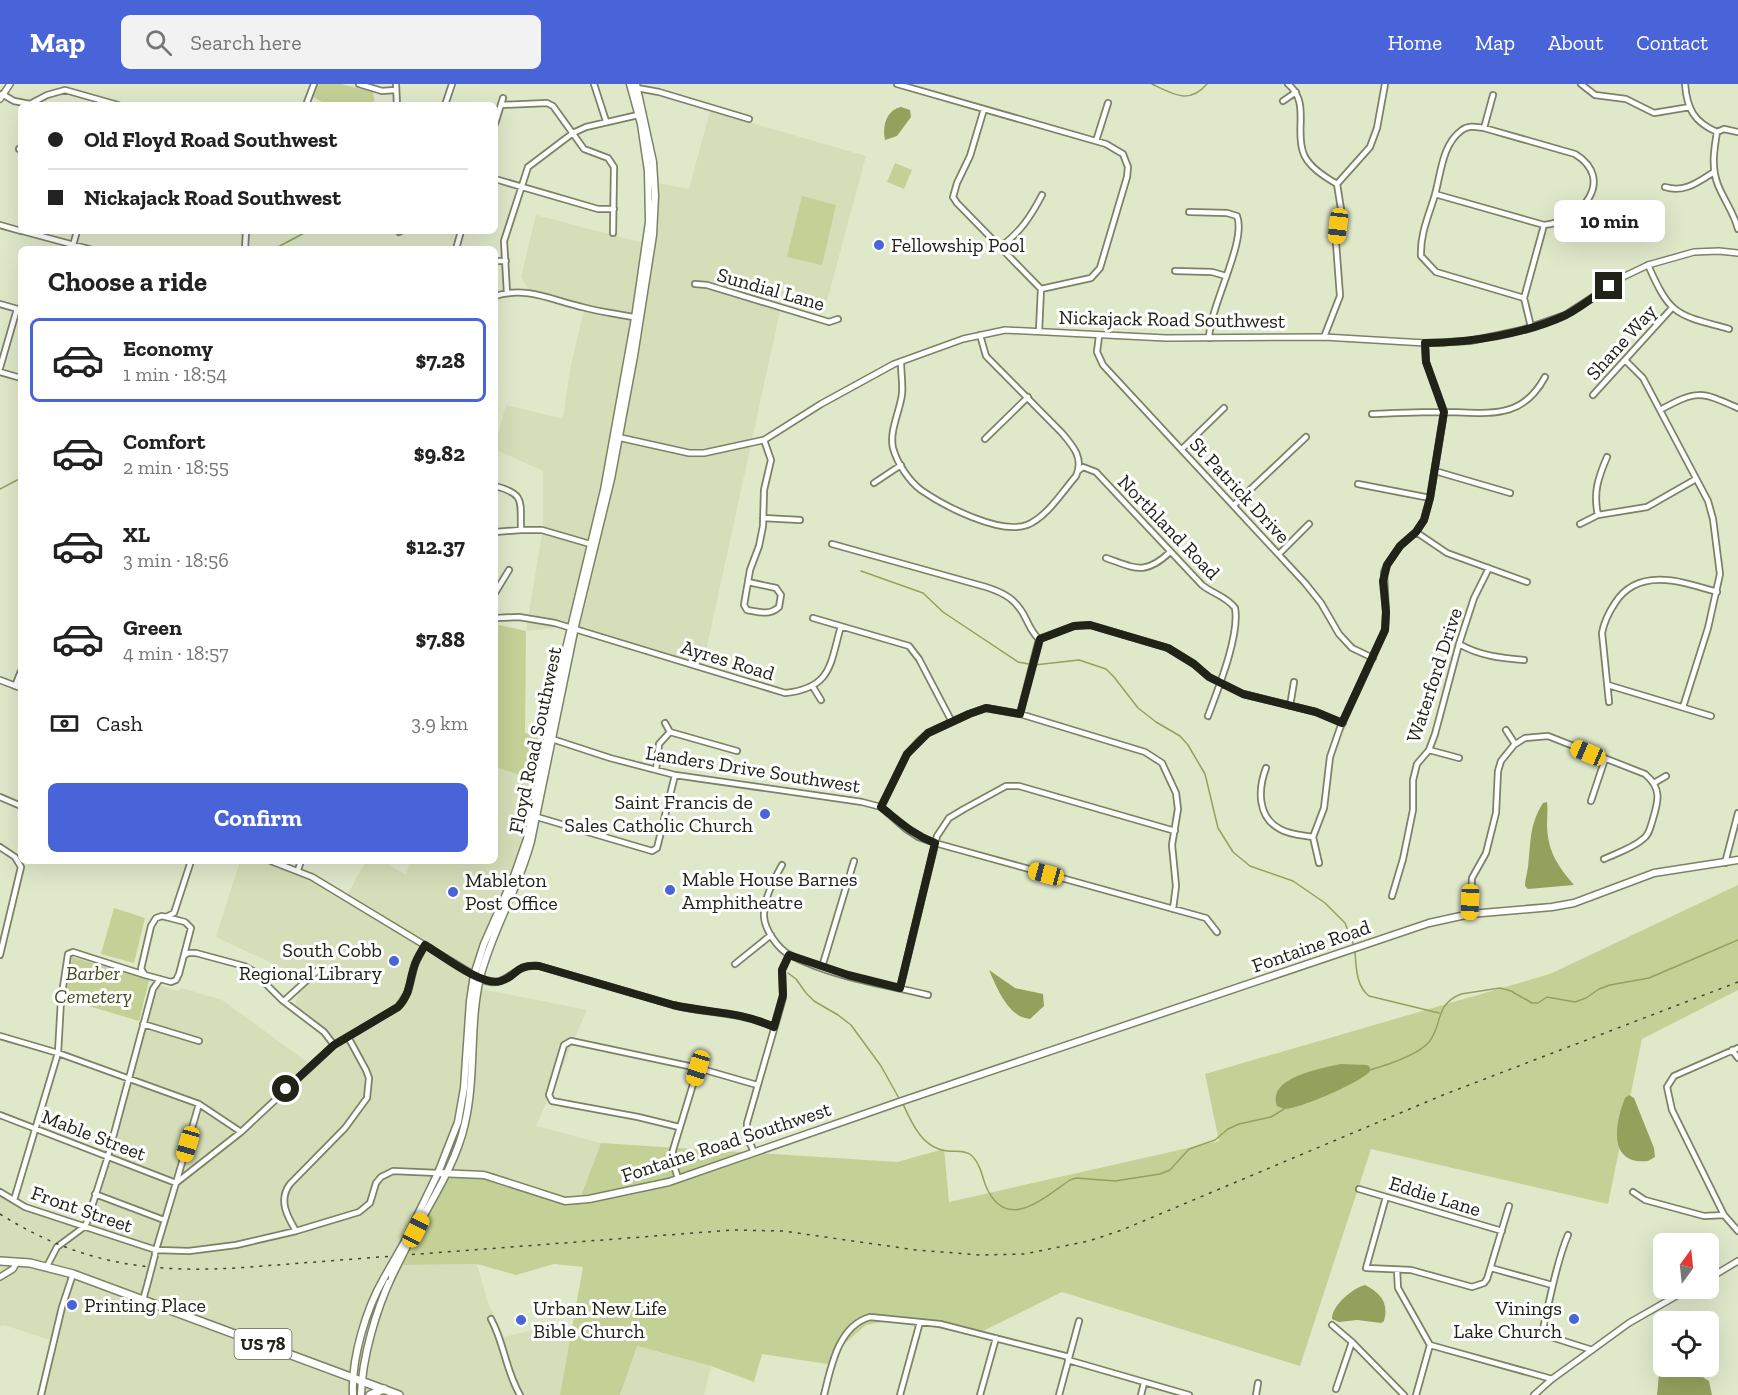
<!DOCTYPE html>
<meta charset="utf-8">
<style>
:root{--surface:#fff;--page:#f2f2f2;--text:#222;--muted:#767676;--line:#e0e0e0;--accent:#4864d8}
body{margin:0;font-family:"Zilla Slab",serif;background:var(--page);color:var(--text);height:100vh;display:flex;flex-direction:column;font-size:22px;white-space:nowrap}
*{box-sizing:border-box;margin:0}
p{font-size:20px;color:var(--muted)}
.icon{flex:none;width:33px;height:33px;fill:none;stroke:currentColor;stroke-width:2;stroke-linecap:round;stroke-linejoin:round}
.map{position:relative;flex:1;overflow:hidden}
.panel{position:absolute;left:18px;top:162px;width:480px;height:618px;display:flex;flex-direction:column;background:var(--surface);border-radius:9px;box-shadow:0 6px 24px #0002}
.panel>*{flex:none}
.top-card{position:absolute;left:18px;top:18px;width:480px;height:132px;border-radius:9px;box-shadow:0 6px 24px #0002;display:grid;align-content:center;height:132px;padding:0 30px;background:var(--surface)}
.needle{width:39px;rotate:15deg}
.tools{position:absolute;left:1653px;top:1149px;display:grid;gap:12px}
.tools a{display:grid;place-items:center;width:66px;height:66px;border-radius:9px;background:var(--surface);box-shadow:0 6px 24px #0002;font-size:30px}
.end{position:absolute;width:27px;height:27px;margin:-14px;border:8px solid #212318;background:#fff;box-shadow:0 0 0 3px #fff}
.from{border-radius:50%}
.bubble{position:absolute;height:42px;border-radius:9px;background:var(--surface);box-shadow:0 6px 24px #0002;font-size:20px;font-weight:700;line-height:42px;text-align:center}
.car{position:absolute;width:18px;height:36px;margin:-18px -9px;border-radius:8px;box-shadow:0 0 4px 2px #0007;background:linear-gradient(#f5c518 24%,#345 0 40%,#f5c518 0 76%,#345 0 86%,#f5c518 0)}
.top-card b{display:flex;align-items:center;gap:21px;height:57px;font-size:22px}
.top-card b+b{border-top:2px solid var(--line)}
.top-card i{width:15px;height:15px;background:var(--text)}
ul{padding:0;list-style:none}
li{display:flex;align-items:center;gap:18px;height:84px;margin:0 12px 9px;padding:0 18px;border:3px solid transparent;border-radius:9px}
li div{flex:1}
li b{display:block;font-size:22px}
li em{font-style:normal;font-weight:700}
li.active{border-color:var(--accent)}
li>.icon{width:54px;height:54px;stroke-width:1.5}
h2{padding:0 30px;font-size:27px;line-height:72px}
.pay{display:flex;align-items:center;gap:15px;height:66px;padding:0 30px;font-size:22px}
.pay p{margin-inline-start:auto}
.cta{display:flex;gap:12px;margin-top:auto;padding:12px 30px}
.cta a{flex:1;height:69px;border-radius:9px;background:var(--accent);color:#fff;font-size:24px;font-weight:700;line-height:69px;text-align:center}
header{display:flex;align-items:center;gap:36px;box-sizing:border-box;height:84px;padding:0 30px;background:var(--accent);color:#fff}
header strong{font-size:28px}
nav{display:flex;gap:33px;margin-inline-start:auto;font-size:21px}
.search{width:420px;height:54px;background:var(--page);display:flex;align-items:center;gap:15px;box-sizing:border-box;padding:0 21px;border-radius:9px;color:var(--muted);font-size:22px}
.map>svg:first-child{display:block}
.built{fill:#d5deb8}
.green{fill:#c3d196}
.water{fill:#92a25d}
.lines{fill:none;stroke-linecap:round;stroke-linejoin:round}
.stream{stroke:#92a25d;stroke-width:1.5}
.minor-casing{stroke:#7b8266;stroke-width:8}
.tertiary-casing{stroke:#7b8266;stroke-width:8}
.secondary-casing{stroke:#7b8266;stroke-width:9}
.primary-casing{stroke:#7b8266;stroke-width:10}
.minor{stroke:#fff;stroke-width:4.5}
.tertiary{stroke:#fff;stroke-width:5}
.secondary{stroke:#fff;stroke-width:6}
.primary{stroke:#fff;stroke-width:7}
.rail{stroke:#414435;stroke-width:1.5;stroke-dasharray:3 6;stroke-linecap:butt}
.minor-bridge-casing{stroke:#7b8266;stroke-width:8;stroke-linecap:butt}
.secondary-bridge-casing{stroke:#7b8266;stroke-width:9;stroke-linecap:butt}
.minor-bridge{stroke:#fff;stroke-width:4.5}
.secondary-bridge{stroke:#fff;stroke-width:6}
.route{stroke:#212318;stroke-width:8}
.poi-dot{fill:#4864d8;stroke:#fff;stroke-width:2}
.labels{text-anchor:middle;stroke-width:6;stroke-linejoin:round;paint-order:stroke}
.shield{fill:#fff;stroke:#64655d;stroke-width:1.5}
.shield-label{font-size:18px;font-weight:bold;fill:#212318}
.poi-label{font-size:20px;fill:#212318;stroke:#fff;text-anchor:start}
.street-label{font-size:20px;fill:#212318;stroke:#fff}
.park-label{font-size:20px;font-style:italic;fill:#454f1c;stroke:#fff}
</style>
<header>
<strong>Map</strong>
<div class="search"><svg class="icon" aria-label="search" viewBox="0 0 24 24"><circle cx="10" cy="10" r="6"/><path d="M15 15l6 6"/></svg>Search here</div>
<nav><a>Home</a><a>Map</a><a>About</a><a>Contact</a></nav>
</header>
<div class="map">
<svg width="1738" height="1311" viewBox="0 0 1738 1311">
<rect width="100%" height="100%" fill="#e0e8ca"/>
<path class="built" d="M710,27L866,72L827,217L785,204L703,581L576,542L526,547L543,445V387L495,365V362L506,321L563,335L570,285L584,226L530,209L521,193L536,131L651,161L657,99L689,105Z
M495,683L545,699L476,904L587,926L536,1042L601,1059L581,1115L403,1181L477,1180L487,1216L504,1253L534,1246L570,1256L560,1311H42L53,1257L4,1241L0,1242V1108L41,1128L83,1139L144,943L159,901L178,907L182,904L222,916L314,983L340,963L295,920L304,894L216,853L240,777H274L298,783L319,801L346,813L366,777H383L406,791L410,777H495Z
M636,1262L711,1282L704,1311H620Z"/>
<path class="green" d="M319,0H341L373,8L375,21H328L313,13Z
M895,79L912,86L904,105L887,98Z
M802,112L836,121L822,181L787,173Z
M495,540L526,547L525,649L553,657L545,699L495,683Z
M1738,801V906L1642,955L1608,1120L1371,1065L1300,1282L1062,1208L973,1252L920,1240L888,1237L866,1241L843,1261L833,1281L762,1270L754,1298L711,1282L637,1262L620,1311H560L583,1183L554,1180L516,1191L477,1180L403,1181L445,1089C482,1087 516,1104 552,1113C561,1115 571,1114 580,1115L601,1059L897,1078L944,1065L949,1118L1219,1057L1205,990L1550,890Z
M114,824L145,834L134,879L101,870Z
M72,873L149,896L139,937L65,915Z"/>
<path class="water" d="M901,23L910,26L911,33L897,52L885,56C882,43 886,26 901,23Z
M1547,718C1548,726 1547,734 1547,742C1548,768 1558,782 1574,801L1528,805L1525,802C1525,796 1527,790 1528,783C1531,759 1529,741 1543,719Z
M989,886L1015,904L1043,910L1044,922L1030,935C1008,933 997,904 989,886Z
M1341,980L1367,981L1370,983V987C1362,998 1301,1024 1286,1025C1283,1025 1280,1023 1277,1022C1266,993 1323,984 1341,980Z
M1629,1011L1634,1014L1654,1064L1655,1073L1648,1077C1607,1081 1615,1039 1625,1014Z
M1365,1201C1381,1209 1389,1219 1384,1237L1381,1239L1357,1236L1339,1238L1332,1235C1332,1221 1353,1204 1365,1201Z
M1686,1283L1709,1297L1712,1311H1657L1659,1290L1676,1292Z"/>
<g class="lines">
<path class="stream" d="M1152,0C1173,10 1189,21 1207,0
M274,165L308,147
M0,405L21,394
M861,487L923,509L943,528L1018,578L1034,581L1079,576L1106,585L1114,593L1138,624L1156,638L1180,652L1188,661L1205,690L1218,744L1233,768L1250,782L1293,797L1325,819L1345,839L1354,862
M1355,867C1356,882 1356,902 1369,912L1439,929
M788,889L796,895L806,909L814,917L838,931L851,941L881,982L900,1016
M1370,986C1387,981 1418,971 1429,958C1443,941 1434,921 1461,910L1500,904L1511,907L1532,919H1538L1547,913L1575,918L1586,914L1599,905L1610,901L1649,894L1738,856
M903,1020C912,1040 923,1065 948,1067C956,1068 965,1066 971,1071C979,1078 982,1090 985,1100C1005,1150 1042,1115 1070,1096L1076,1094L1115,1097L1160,1090L1170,1086L1189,1065L1215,1056L1228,1045L1239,1040L1271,1033L1284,1025"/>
<g class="minor-casing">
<path id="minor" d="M359,0L382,7L395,6
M396,0L397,21
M594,0L606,37
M897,0L1106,60L1123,70L1128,83L1127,93L1100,184L1091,194L1041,205
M1288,0C1310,18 1295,45 1303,68C1307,82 1325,93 1337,100L1341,125L1336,159L1340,212L1324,253
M1581,0L1595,11L1626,15L1654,29L1690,23
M1685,0C1687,25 1694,38 1717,48L1724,45L1738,48
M637,4L659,8L749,35
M2,10L14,17L30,20L47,11L65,6L118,21
M1283,17L1296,8
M306,21L314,0
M445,21L452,0
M501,21L547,19L553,22L584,65L608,74L614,83L613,149
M984,25L970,72L957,99L953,113L957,119L1041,205L1039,247
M495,40L503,14
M1484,44L1493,11
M1717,48C1714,66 1711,83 1718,101C1724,116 1734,129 1738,145
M1096,57L1108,19
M19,65H21
M495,95L598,125H614
M1337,100L1370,63L1377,44L1385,0
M1665,103C1685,109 1698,98 1714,88
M1435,110L1544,141C1580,138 1617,96 1575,70L1484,44C1476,43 1469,41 1462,46C1441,61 1441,92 1434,114C1428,133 1420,151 1421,172L1436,188L1524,214L1531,243
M1189,128L1227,129L1237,132C1247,157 1210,222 1209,254
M0,141L21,147
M22,147L89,165
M399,148L401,147
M1000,163C1020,149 1031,132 1042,111
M72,165L77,147
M245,165L246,147
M456,165L461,147
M495,177H506
M1648,181C1671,233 1676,230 1729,245
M1175,187L1212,188L1226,192
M695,200L707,201L829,238L838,235
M507,209L504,157L528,83L573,49L586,43L638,31
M495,212C526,202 552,216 582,223C600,228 619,230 637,234
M1524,214L1544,141
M0,220L21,226
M1099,252L1097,268L1103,281L1305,499L1321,519L1339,550L1352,564L1373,574
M1626,277L1643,294L1708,417L1713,435L1720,490L1708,544L1683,623
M901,278C901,289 903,300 902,310C900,327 889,347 893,364C897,379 909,397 921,406C944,422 1000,451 1027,441C1047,433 1062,408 1076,392C1084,375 1074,363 1062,349L986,272L980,251
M0,284L17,225
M0,288L21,294
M1593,311L1672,224
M1660,326C1697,306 1700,307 1738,324
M1372,330C1396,329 1419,328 1443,328C1486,328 1521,338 1545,293
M985,355L1028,313
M1182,365L1224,324
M1078,387L1083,383L1096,388L1202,501C1213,510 1226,512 1235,524C1240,551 1218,605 1208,632
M1435,387L1510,409
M874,399L901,381
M1358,400L1430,414
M495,402C526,410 520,418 521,446L495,448
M1234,421L1306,353
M1598,431C1593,409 1598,394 1607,373
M763,434L800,436
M1580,440L1598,431L1647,423L1696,395
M521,446H542L590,460
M1416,448L1447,469L1527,498
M832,460L986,503C1005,509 1017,516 1026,535C1030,543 1033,550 1039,555
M1279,470L1309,440
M1106,474C1135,484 1145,492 1170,468
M748,498L776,504L781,511L779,523C769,532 759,528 747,526L744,521L750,486L759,462L763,442L764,406L771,376L764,356
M495,509L509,486
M495,534L519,533L555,539L785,609C832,604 830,580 841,542
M813,534L909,562L919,575L952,638
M1039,555L1074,542L1090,541L1168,564L1194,580L1209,593L1243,610L1316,628L1343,639
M1459,560C1480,572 1501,574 1524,576
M1608,601L1711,632
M15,602L21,587
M813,603L821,616
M1609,618L1602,549C1604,538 1609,528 1615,519C1639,482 1683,498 1717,508
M1290,622L1294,598
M1020,630L1039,555
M665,639L670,648
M1506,646L1515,660
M552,655L610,674L675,691L862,718L881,723L906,745L918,753L935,759L1206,834L1217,848
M1429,666L1459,674
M1266,684C1258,705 1257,733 1280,745C1290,751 1302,751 1313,753
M656,686L659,660L670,648L737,667
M1654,699L1666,692
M0,713L21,722
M1591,717L1605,675
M881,723L907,670L920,656L928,649L969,630L986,624L1020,630L1145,668L1162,679L1176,709L1178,725L1172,761L1176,802L1173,825
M537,733L652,767L657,764L675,691
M0,763L15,773L21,783L0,871
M1319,779L1313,753L1324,724L1330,673L1340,644L1385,546L1386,528L1384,488L1387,481L1400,462L1416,448L1424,436L1430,414L1444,328L1426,278L1425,259
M1725,779L1738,729
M782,781C774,795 763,817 764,833C765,846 778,865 790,871C832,893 883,900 928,911
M298,786L301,777
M1392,812L1403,775L1413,726V696L1417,680L1429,666L1435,650L1459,560L1474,514L1489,484
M1470,830L1472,794L1486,769L1496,729L1498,687L1501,677L1514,661L1525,654L1548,652L1645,690C1663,705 1658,718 1652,738C1650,744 1649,751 1643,755C1633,764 1617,769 1604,775
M162,832L185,838L191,844L179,890L176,896L171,898L145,891L141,885L151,842L156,834Z
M166,833L174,829L191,777
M185,871L188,869H196L244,882L253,887L282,916L324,948L334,961
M735,880L771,851
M822,883L854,777
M479,894C506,909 510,879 539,882L673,921C709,930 738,927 774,943
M900,904L937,752L949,734L964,725L1006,702H1019L1175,747
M284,917L317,887
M143,940L199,957
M0,952L58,969L199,1020L241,1048
M1738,964L1674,992L1667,1003L1672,1026L1724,1131L1738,1147
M1732,966L1738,974
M0,1031L176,1099L199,1020
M679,1043L638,1033L552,1017L549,1011L564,961L571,957L698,984L757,1001
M754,1068L747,1053V1039L783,914L782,886L789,871
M678,1094L672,1076L673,1066L698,984
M1359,1105L1502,1147
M0,1108L25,1123L156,1166L189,1167L236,1161L296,1147L359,1128L370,1119L376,1099L381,1093L393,1087L438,1089
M1633,1108L1645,1116L1704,1132L1724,1131
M95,1110L164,1136
M1386,1113L1366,1184L1411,1186L1472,1203L1484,1199L1487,1195L1509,1122
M14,1116L58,969L61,916L68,870L73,868L145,891
M296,1147C287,1132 278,1116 290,1100L345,1044L367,1014L369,994L366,986L348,953
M1568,1151C1558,1174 1554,1197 1548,1222C1547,1230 1544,1238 1543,1246L1548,1252L1592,1266
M155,1169L176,1099L241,1048L334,961L398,923L408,908L415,880L425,861
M47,1182L57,1163L84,1143L87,1138L108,1072L153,905L160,895
M1491,1184L1552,1201
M1397,1186L1398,1204L1430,1261L1552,1295
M143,1216L148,1198
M491,1235C505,1261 505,1285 520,1311
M1332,1241L1352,1258L1404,1311
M1068,1276L1189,1311
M1336,1305L1352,1258
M41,1311L62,1223L73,1190
M824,1311C831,1283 838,1242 870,1233L940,1240L1069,1273
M900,1311L920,1238
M980,1311L996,1254
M1059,1311L1079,1237
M1141,1311L1144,1299
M1256,1311L1258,1299
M1416,1311L1430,1261"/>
</g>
<g class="tertiary-casing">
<path id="tertiary" d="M0,15L10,0
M617,353L689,369H704L764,356L821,320L894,280L963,255L1005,246L1166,254L1324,253L1425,259L1470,257L1522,246L1565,231L1625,192L1648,181L1694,168L1719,167L1738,169
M0,596L21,604
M271,777L312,793L474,891
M0,1193L13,1185L17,1178
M1708,1195L1738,1177
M1534,1311L1552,1295L1629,1239L1690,1204"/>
</g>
<g class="secondary-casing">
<path id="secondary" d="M438,1089L484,1091L565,1117L589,1115L669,1098L902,1017L1429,839L1470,830L1552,823L1574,819L1654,789L1738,776
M409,1158C429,1120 456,1081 465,1039C476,991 469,941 480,894C492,846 519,804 531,757L576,538L611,395L634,272L653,151L655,112L653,78L636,0
M404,1159L438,1089L458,1038L464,1004L470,917L474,891L484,860L514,792L527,755L558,598L604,406L635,234L649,138L648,87L641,40L630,0
M353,1311C351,1275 366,1225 384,1194
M361,1311C362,1274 376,1226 392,1192"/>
</g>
<g class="primary-casing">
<path id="primary" d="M0,1177L30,1179L73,1190L399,1311
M370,1311L384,1305"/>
</g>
<use href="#minor" class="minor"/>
<use href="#tertiary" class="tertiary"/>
<use href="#secondary" class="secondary"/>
<use href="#primary" class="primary"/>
<path class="rail" d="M0,1130C83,1182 155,1190 250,1183L733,1146L783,1147L916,1166L981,1171L1024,1170L1089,1157L1122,1146L1443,1011L1738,898"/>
<g class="minor-bridge-casing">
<path id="minor-bridge" d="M148,1198L155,1171"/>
</g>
<g class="secondary-bridge-casing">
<path id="secondary-bridge" d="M392,1192L409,1158
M384,1194L404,1159"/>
</g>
<use href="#minor-bridge" class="minor-bridge"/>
<use href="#secondary-bridge" class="secondary-bridge"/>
</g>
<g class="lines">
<path class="route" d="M286,1005L334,961L398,923C410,911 409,898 414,883C416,875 421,868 425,861C442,871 482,903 501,897C518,892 514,880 539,882L673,921C708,929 739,927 774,943L783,911L782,886L789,871L848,891L900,904L935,759C912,750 900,738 881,723L907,670L928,649L969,630L986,624L1020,630L1040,555L1074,542L1090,541L1168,564L1194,580L1209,593L1243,610L1316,628L1342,639L1385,546L1386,528L1383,497L1387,481L1400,462L1416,448L1424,436L1430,414L1444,328L1426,278L1425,259C1470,259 1525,250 1566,231C1581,223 1595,212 1609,202"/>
</g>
<g class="poi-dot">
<circle cx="879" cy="161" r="6"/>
<circle cx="765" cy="730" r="6"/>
<circle cx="670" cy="806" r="6"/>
<circle cx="453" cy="808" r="6"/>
<circle cx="394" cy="877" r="6"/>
<circle cx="72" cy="1221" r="6"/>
<circle cx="1574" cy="1235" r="6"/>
<circle cx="521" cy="1236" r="6"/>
</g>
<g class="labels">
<rect class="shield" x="234.5" y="1245" width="57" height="30" rx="4.5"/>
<g class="shield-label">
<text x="263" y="1266">US 78</text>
</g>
<g class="poi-label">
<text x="891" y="168">Fellowship Pool</text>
<text x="753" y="725" text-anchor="end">Saint Francis de<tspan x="753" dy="23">Sales Catholic Church</tspan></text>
<text x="682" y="802">Mable House Barnes<tspan x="682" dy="23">Amphitheatre</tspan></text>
<text x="465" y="803">Mableton<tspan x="465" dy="23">Post Office</tspan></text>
<text x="382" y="873" text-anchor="end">South Cobb<tspan x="382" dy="23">Regional Library</tspan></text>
<text x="84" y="1228">Printing Place</text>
<text x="533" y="1231">Urban New Life<tspan x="533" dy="23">Bible Church</tspan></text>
<text x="1562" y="1231" text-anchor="end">Vinings<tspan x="1562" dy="23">Lake Church</tspan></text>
</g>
<g class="street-label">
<text transform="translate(771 205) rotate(16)" y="7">Sundial Lane</text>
<text transform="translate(1172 235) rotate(1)" y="7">Nickajack Road Southwest</text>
<text transform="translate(1621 258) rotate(-48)" y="7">Shane Way</text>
<text transform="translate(1240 406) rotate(47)" y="7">St Patrick Drive</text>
<text transform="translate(1169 443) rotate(46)" y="7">Northland Road</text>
<text transform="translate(728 576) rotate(17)" y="7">Ayres Road</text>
<text transform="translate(1434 591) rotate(-72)" y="7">Waterford Drive</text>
<text transform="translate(535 656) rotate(-78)" y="7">Floyd Road Southwest</text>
<text transform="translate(753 685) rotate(9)" y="7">Landers Drive Southwest</text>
<text transform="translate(1311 862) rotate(-19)" y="7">Fontaine Road</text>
<text transform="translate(94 1051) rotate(21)" y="7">Mable Street</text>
<text transform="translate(726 1058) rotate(-18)" y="7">Fontaine Road Southwest</text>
<text transform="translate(1435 1112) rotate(17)" y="7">Eddie Lane</text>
<text transform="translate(82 1125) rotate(19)" y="7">Front Street</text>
</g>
<g class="park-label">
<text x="93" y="896">Barber<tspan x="93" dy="23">Cemetery</tspan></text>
</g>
</g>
</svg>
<div class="tools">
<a><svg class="needle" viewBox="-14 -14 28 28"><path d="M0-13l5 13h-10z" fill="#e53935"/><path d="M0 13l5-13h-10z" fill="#767676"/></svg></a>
<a><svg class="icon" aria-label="locate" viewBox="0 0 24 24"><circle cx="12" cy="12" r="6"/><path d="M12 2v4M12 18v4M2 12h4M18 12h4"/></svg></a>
</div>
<i class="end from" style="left:286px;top:1005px"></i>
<i class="end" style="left:1609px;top:202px"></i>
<div class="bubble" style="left:1554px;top:116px;width:111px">10 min</div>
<i class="car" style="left:1338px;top:142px;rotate:187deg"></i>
<i class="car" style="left:1588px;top:669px;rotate:293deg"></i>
<i class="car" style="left:1046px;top:790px;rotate:285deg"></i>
<i class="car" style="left:1470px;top:818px;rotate:182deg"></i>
<i class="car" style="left:698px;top:984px;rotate:197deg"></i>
<i class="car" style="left:188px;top:1060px;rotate:196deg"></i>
<i class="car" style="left:416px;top:1146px;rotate:27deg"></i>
<div class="top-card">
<b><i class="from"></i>Old Floyd Road Southwest</b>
<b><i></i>Nickajack Road Southwest</b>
</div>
<section class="panel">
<h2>Choose a ride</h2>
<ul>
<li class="active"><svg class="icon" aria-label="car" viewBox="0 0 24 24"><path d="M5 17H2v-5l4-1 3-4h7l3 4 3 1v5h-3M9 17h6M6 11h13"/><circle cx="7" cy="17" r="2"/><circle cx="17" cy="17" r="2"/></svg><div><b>Economy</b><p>1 min · 18:54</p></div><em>$7.28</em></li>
<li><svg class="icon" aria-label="car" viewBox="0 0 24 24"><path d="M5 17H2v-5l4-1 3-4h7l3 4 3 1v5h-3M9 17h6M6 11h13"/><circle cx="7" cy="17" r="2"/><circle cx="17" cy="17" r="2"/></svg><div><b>Comfort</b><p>2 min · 18:55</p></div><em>$9.82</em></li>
<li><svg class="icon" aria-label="car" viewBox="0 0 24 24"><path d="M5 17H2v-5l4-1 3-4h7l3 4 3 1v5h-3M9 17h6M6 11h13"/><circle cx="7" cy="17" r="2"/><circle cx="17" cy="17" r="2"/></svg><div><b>XL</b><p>3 min · 18:56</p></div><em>$12.37</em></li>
<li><svg class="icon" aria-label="car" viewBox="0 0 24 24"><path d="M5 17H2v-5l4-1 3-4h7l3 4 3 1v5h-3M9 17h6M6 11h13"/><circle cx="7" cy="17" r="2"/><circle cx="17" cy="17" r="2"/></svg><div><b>Green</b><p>4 min · 18:57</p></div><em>$7.88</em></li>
</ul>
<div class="pay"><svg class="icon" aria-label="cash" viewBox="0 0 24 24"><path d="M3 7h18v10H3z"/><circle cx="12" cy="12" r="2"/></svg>Cash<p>3.9 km</p></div>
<div class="cta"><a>Confirm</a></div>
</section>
</div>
